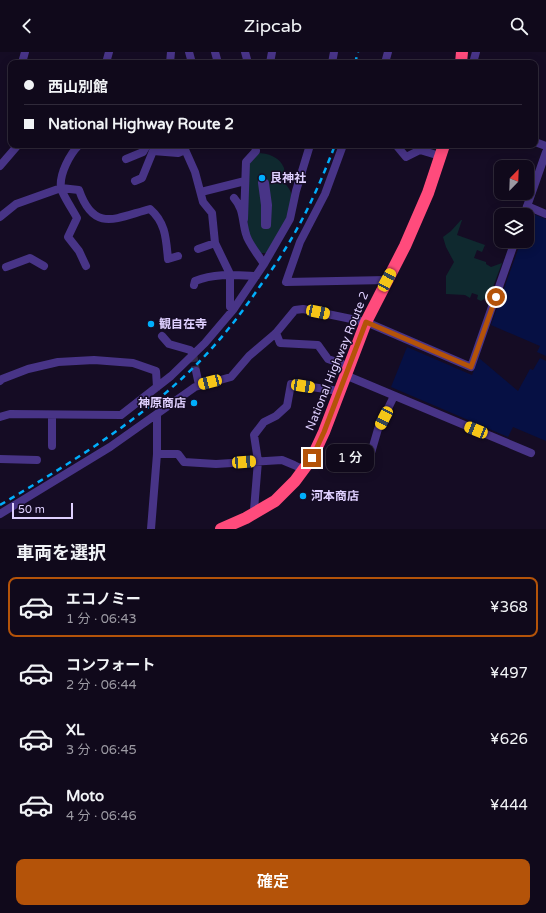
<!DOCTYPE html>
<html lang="ja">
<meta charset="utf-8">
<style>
:root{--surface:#10091b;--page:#191224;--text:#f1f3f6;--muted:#9c9aa3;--line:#302a3a;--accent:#b45309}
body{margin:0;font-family:"Varela Round","Noto Sans JP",sans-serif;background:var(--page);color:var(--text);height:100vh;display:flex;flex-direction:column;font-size:15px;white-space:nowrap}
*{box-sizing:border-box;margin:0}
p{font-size:13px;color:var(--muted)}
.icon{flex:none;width:22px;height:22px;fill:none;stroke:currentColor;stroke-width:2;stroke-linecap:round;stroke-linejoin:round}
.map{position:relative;height:477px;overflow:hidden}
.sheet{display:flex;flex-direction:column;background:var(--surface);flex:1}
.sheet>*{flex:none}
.guide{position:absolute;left:8px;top:8px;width:530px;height:88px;border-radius:8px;box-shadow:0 2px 10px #0003,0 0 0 1px var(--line);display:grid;align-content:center;height:88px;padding:0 16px;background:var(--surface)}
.needle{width:26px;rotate:23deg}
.buttons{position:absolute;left:494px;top:108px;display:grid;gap:8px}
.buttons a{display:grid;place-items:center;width:40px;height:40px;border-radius:8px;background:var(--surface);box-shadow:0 2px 10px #0003,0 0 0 1px var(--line);font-size:20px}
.scale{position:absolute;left:12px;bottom:10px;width:61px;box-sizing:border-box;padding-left:4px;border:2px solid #dfd0ff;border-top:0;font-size:11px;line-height:14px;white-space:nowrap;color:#dfd0ff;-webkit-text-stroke:3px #150c24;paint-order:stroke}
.end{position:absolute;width:18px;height:18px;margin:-9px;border:5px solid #b45309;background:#fff;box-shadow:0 0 0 2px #fff}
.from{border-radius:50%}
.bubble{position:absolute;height:28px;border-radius:8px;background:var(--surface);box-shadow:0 2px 10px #0003,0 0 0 1px var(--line);font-size:13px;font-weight:600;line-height:28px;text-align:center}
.car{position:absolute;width:12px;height:24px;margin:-12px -6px;border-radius:5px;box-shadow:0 0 3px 1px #0007;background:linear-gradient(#f5c518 24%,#345 0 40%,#f5c518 0 76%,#345 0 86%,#f5c518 0)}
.guide b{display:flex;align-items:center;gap:14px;height:38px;font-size:15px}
.guide b+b{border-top:1px solid var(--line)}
.guide i{width:10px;height:10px;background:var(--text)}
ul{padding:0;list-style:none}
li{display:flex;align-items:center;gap:12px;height:60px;margin:0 8px 6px;padding:0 8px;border:2px solid transparent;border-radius:8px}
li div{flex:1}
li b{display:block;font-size:15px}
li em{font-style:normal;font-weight:600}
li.on{border-color:var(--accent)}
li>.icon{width:36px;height:36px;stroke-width:1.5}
h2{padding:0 16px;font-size:18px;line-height:48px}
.primary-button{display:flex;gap:8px;margin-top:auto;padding:8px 16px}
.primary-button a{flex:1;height:46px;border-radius:8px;background:var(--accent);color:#fff;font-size:16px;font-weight:600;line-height:46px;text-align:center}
header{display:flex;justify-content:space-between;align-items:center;height:52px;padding:0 16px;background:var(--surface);font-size:18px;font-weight:600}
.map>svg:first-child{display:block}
.green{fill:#0f292f}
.water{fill:#061044}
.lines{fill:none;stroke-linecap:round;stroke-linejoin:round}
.minor-tunnel{stroke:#332945;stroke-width:8;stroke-dasharray:8 4;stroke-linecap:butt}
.minor{stroke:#483487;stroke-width:8}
.highway{stroke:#ff4b7c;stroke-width:12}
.rail{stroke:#00aefb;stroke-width:2.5;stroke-dasharray:6 5;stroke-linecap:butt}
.route{stroke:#b45309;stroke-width:5}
.poi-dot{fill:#00aefb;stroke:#150c24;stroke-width:1.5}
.labels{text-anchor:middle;stroke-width:3;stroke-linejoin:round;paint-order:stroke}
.poi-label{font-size:12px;font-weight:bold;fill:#dfd0ff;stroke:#150c24;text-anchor:start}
.street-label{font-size:12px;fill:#dfd0ff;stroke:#150c24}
</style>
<header><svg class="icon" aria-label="back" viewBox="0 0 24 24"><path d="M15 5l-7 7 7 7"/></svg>Zipcab<svg class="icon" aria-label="search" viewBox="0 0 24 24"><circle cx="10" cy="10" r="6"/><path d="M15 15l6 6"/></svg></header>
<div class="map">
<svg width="546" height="477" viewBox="0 0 546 477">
<rect width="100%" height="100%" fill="#150c24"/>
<path class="green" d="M257,101C268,101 280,105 284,116C285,120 284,125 283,129C287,134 292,139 292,146C292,166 278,184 268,201H259L248,183L247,162V111Z
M461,168H462L457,183L485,193L482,200L477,198L474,206L486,210V212L491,215L502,211L490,243L481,249L477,247L478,243L472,241L470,246L465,243L446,242V224L454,210L446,195L443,185L451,179Z"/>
<path class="water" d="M531,161L546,167V304L537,300L540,294L491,273L521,189H527V172Z
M407,295L472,323L479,306L518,339L530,317L533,318L540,306L546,309V389L513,375L508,385L391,335Z"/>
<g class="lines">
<path class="minor-tunnel" d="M193,302L196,319"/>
<path class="minor" d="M189,0L192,11
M215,0L218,11
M245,0L248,11
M22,11L25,0
M106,11L109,0
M170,11L171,0
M270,11L272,0
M332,11L334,0
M385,11L388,0
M473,11L476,0
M535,90L546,94
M79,93C70,102 59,122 61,136C62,142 74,160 77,166L68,185L79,199L86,214
M183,93L195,120L203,150L212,161L215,191L230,222V255L233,258
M343,93L325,142L300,190L286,230L387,228
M398,93H396L406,105L420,98L419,93
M420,98L440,104
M126,107L143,100L147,93
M0,114L18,93
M135,129L142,126L153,99L178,101L185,98
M262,131H265L268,153L267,173H265V153Z
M201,140L245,129
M234,146C244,157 242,169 246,182C248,191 259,204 264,212
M527,154L546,162
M524,163L546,100
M0,165L16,152L61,136L79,138C94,181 116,166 150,157C166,171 166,187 168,207L178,204
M244,167L246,110L256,99L255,93
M198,197L215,191
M6,215L30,206L44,214
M194,233L195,229C215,221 235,223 256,224
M276,281L280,291L318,293L328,307L348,314
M162,284L169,292L190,298L193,302
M196,319L199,333
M345,323L531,401
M0,329L2,327L28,317L58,310L94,308L133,311L156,319L157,335
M0,365L10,362L121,363L171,324L205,291L233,258L264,212L290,167L296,139L310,93
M52,394V363
M371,401L378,377L394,344
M157,402H178L184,410L216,412L282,408L294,413L304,418
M0,407L37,408
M260,458H254L258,409L254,383L264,370L276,364L287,354L291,332L339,339
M0,462L110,395L195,335L231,325L249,304L276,281L295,258L303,257L366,270L471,315L515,189
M151,477L157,402V362"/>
<path class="highway" d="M461,11L462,0
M221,477L246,466L275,449L295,429L312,406L324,380L366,270L405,194L428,141L444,93"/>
<path class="rail" d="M355,11L358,0
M0,453C69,412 140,369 197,312C220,289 240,263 258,237C266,225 275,214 282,202C304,168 321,130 335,93"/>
</g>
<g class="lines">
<path class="route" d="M312,406L324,380L366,270L471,315L496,245"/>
</g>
<g class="poi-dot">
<circle cx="262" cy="126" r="4"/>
<circle cx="151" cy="272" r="4"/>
<circle cx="194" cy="351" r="4"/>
<circle cx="303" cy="444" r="4"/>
</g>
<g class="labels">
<g class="poi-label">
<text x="270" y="130">艮神社</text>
<text x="159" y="276">観自在寺</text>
<text x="186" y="355" text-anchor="end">神原商店</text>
<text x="311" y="448">河本商店</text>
</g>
<g class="street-label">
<text transform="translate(337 309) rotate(-68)" y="4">National Highway Route 2</text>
</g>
</g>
</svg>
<div class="buttons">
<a><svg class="needle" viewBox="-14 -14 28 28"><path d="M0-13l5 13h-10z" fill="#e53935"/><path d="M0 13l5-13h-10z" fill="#9c9aa3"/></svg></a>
<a><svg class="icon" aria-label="layers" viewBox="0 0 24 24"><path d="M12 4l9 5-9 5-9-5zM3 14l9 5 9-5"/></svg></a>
</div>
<div class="scale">50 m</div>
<i class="end from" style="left:496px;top:245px"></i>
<i class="end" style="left:312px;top:406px"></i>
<div class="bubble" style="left:326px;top:392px;width:48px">1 分</div>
<i class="car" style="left:387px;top:228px;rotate:28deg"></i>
<i class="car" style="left:318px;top:260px;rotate:102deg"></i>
<i class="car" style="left:210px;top:330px;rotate:255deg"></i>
<i class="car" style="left:303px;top:334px;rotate:99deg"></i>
<i class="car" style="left:384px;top:366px;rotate:207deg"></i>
<i class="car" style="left:476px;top:378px;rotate:292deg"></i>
<i class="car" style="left:244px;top:410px;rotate:86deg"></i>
<div class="guide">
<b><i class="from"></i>西山別館</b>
<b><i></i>National Highway Route 2</b>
</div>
</div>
<section class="sheet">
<h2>車両を選択</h2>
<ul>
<li class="on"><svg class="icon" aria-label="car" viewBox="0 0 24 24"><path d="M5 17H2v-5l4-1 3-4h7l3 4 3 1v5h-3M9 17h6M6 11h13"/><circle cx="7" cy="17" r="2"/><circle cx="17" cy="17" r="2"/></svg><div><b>エコノミー</b><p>1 分 · 06:43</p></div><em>¥368</em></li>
<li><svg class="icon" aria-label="car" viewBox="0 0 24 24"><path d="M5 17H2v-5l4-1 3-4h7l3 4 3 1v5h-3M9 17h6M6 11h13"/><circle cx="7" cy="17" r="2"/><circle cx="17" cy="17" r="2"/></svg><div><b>コンフォート</b><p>2 分 · 06:44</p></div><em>¥497</em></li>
<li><svg class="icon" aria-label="car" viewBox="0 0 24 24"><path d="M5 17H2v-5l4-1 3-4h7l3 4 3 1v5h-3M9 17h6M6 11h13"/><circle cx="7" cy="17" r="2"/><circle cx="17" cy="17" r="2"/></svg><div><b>XL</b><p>3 分 · 06:45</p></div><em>¥626</em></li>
<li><svg class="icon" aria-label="car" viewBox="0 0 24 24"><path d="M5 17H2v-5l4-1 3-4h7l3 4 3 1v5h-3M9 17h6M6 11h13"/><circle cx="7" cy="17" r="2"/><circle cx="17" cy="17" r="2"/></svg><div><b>Moto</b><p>4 分 · 06:46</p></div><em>¥444</em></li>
</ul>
<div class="primary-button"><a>確定</a></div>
</section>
